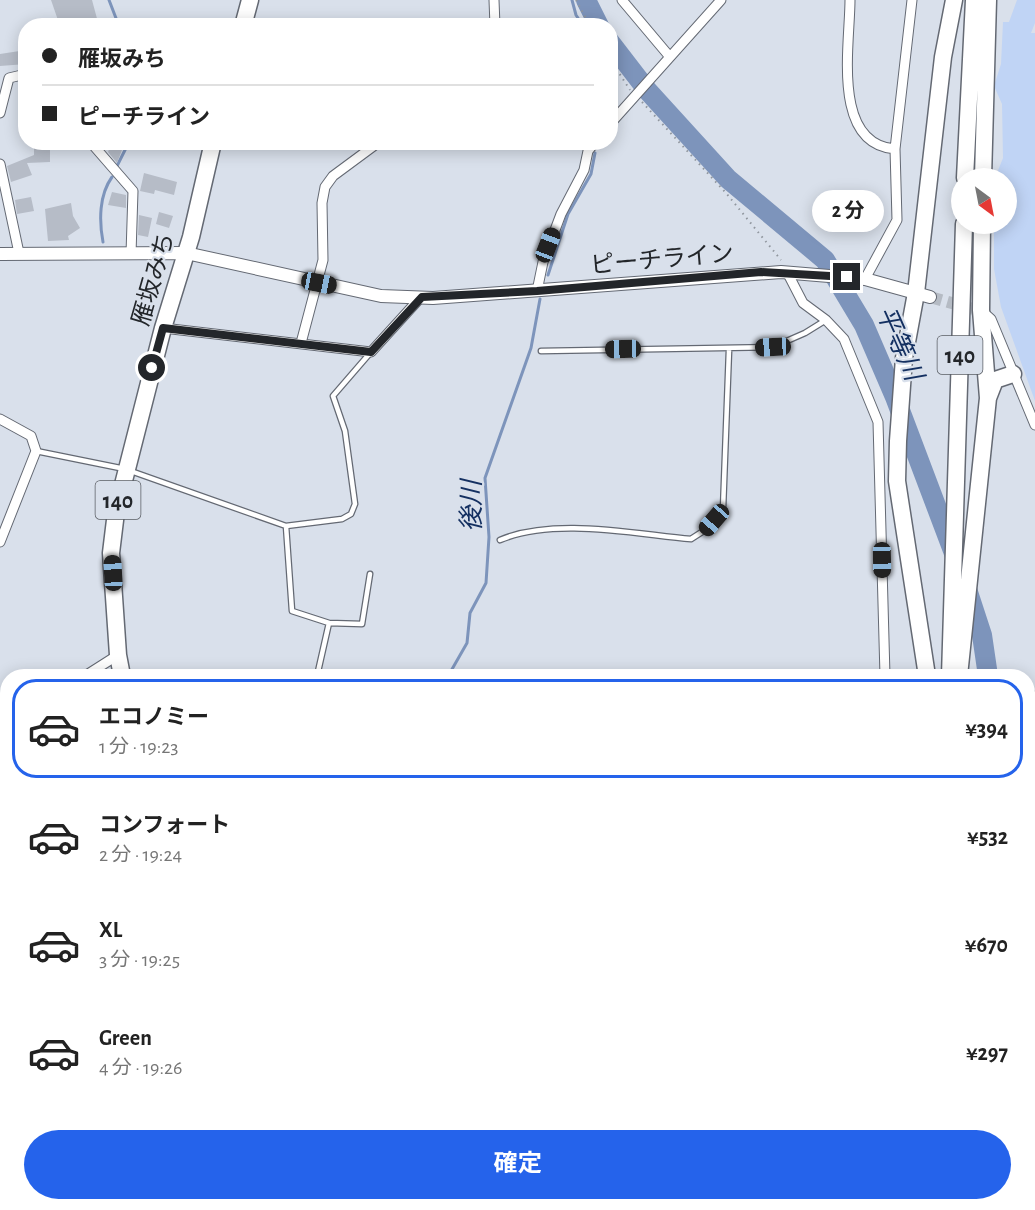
<!DOCTYPE html>
<html lang="ja">
<meta charset="utf-8">
<style>
:root{--surface:#fff;--page:#f2f2f2;--text:#222;--muted:#767676;--line:#e0e0e0;--accent:#2563eb}
body{margin:0;font-family:"Alegreya Sans","Noto Sans JP",sans-serif;background:var(--page);color:var(--text);height:100vh;display:flex;flex-direction:column;font-size:22px;white-space:nowrap}
*{box-sizing:border-box;margin:0}
p{font-size:20px;color:var(--muted)}
.icon{flex:none;width:33px;height:33px;fill:none;stroke:currentColor;stroke-width:2;stroke-linecap:round;stroke-linejoin:round}
.map{position:relative;flex:1;overflow:hidden}
.side{position:absolute;left:0px;top:669px;width:1035px;height:542px;display:flex;flex-direction:column;background:var(--surface);border-radius:24px 24px 0 0;box-shadow:0 3px 15px #0003}
.side>*{flex:none}
.top-card{position:absolute;left:18px;top:18px;width:600px;height:132px;border-radius:24px;box-shadow:0 3px 15px #0003;display:grid;align-content:center;height:132px;padding:0 24px;background:var(--surface)}
.needle{width:39px;rotate:148deg}
.fabs{position:absolute;left:951px;top:168px;display:grid;gap:12px}
.fabs a{display:grid;place-items:center;width:66px;height:66px;border-radius:50%;background:var(--surface);box-shadow:0 3px 15px #0003;font-size:30px}
.end{position:absolute;width:27px;height:27px;margin:-14px;border:8px solid #23262a;background:#fff;box-shadow:0 0 0 3px #fff}
.from{border-radius:50%}
.bubble{position:absolute;height:42px;border-radius:21px;background:var(--surface);box-shadow:0 3px 15px #0003;font-size:20px;font-weight:700;line-height:42px;text-align:center}
.car{position:absolute;width:18px;height:36px;margin:-18px -9px;border-radius:8px;box-shadow:0 0 4px 2px #0007;background:linear-gradient(#222 24%,#8ab4d8 0 40%,#222 0 76%,#8ab4d8 0 86%,#222 0)}
.top-card b{display:flex;align-items:center;gap:21px;height:57px;font-size:22px}
.top-card b+b{border-top:2px solid var(--line)}
.top-card i{width:15px;height:15px;background:var(--text)}
ul{padding:10px 0 0;list-style:none}
li{display:flex;align-items:center;gap:18px;height:99px;margin:0 12px 9px;padding:0 12px;border:3px solid transparent;border-radius:24px}
li div{flex:1}
li b{display:block;font-size:22px}
li em{font-style:normal;font-weight:700}
li.on{border-color:var(--accent)}
li>.icon{width:54px;height:54px;stroke-width:1.5}
.cta{display:flex;gap:12px;margin-top:auto;padding:12px 24px}
.cta a{flex:1;height:69px;border-radius:36px;background:var(--accent);color:#fff;font-size:24px;font-weight:700;line-height:69px;text-align:center}
.map>svg:first-child{display:block}
.green{fill:#c0d4f5}
.lines{fill:none;stroke-linecap:round;stroke-linejoin:round}
.stream{stroke:#7d94bb;stroke-width:3}
.river{stroke:#7d94bb;stroke-width:20}
.building{fill:#b6bcc7}
.secondary-tunnel{stroke:#b5bbc4;stroke-width:12;stroke-dasharray:12 6;stroke-linecap:butt}
.lane-casing{stroke:#646973;stroke-width:7}
.street-casing{stroke:#646973;stroke-width:11}
.secondary-casing{stroke:#646973;stroke-width:14}
.highway-casing{stroke:#646973;stroke-width:19}
.path{stroke:#90969e;stroke-width:2;stroke-dasharray:1.5 4.5;stroke-linecap:butt}
.lane{stroke:#fff;stroke-width:4.5}
.street{stroke:#fff;stroke-width:9}
.secondary{stroke:#fff;stroke-width:12}
.highway{stroke:#fff;stroke-width:16}
.route{stroke:#23262a;stroke-width:8}
.labels{text-anchor:middle;stroke-width:4.5;stroke-linejoin:round;paint-order:stroke}
.shield{fill:#d9e0eb;stroke:#5a5e64;stroke-width:1.5}
.shield-label{font-size:22px;font-weight:bold;fill:#23262a}
.street-label{font-size:24px;fill:#23262a;stroke:#d9e0eb}
.water-label{font-size:26px;font-style:italic;fill:#143061;stroke:#d9e0eb}
</style>
<div class="map">
<svg width="1035" height="1210" viewBox="0 0 1035 1210">
<rect width="100%" height="100%" fill="#d9e0eb"/>
<path class="green" d="M1017,0H1035V23L1031,33H1035V401L1001,307L994,269V224H1006V178H995L1003,158L1002,104L994,86L1001,64L1003,22H1009Z"/>
<g class="lines">
<path class="stream" d="M109,0L119,26
M572,0L576,15L583,26
M610,65L615,95L610,99
M116,168L129,142
M103,242C99,221 99,195 112,177
M548,275L568,214L591,174L595,153
M454,676L451,671L467,643L470,613L486,583L489,537L485,478L531,348L540,299
M515,1210L516,1203"/>
<path class="river" d="M586,0L599,26
M610,42L647,90L728,179L825,260L864,325L895,397L955,556
M966,586L982,635L988,676
M1028,1011L1035,1031"/>
</g>
<path class="building" d="M51,0H92L99,26H60Z
M26,50V64L0,66V54Z
M34,142H50V162L27,163L32,175L11,182L7,166L34,155Z
M112,142H125L117,163L108,152Z
M144,173L177,182L174,195L155,190L154,194L140,191Z
M112,192L126,195V208L108,205Z
M31,197L34,211L17,214L15,200Z
M71,203L73,216L80,228L68,236L69,240L48,241L45,209Z
M159,212L173,216L169,228L156,224Z
M139,215L152,218L148,237L138,235Z"/>
<g class="lines">
<path class="secondary-tunnel" d="M930,297L973,309"/>
<g class="lane-casing">
<path id="lane" d="M541,351L773,347L805,333L826,320
M36,451L125,469L286,526L292,611L329,623L317,676
M286,526L342,519L351,514L355,504L345,431L333,396L371,352
M500,540C554,517 634,534 691,539L705,530L723,509L729,350
M329,623L362,624L370,574
M909,1210L910,1203"/>
</g>
<g class="street-casing">
<path id="street" d="M494,0L495,26
M622,0L670,57
M850,0C850,44 831,144 895,149
M0,113L9,78L26,74
M610,124L721,0
M95,142L93,145L133,191L131,254
M0,164L19,253
M787,272L803,303L826,320L844,339L878,422L885,676
M865,279L897,220L895,149L912,0
M537,291L543,262L561,214L584,170L588,151L595,142
M981,310L991,319L1035,425
M163,328L371,352L421,297
M301,343L323,260L322,203L325,187L333,176L379,142
M0,419L31,436L36,451L0,542
M85,676L118,655
M1028,700L1035,696
M0,712L8,718
M0,757L8,750
M0,1028L8,1064
M0,1169L8,1156
M575,1203L579,1210
M785,1210L788,1203
M835,1210L838,1203"/>
</g>
<g class="secondary-casing">
<path id="secondary" d="M0,254L186,253L381,296L433,298L781,272L865,279L930,297"/>
</g>
<g class="highway-casing">
<path id="highway" d="M243,26L250,0
M965,178L974,0
M983,178L988,0
M988,398L995,380L1013,374
M122,676L118,655L111,553L116,512L163,328L191,237L213,142
M927,676L897,481L898,441L904,358L916,293L943,57L954,0
M950,676L964,224
M959,676L988,398L981,310L982,224
M202,1210L203,1203
M816,1210L819,1203"/>
</g>
<path class="path" d="M576,0L590,26
M610,59L630,90
M642,102L726,193L781,260"/>
<use href="#lane" class="lane"/>
<use href="#street" class="street"/>
<use href="#secondary" class="secondary"/>
<use href="#highway" class="highway"/>
</g>
<g class="lines">
<path class="route" d="M152,368L163,328L371,352L422,297L537,291L761,272L847,277"/>
</g>
<g class="labels">
<g class="shield">
<rect x="937.5" y="336" width="45" height="38" rx="4.5"/>
<rect x="95.5" y="481" width="45" height="38" rx="4.5"/>
</g>
<g class="shield-label">
<text x="960" y="363">140</text>
<text x="118" y="508">140</text>
</g>
<g class="street-label">
<text transform="translate(662 259) rotate(-5)" y="8">ピーチライン</text>
<text transform="translate(153 279) rotate(-74)" y="8">雁坂みち</text>
</g>
<g class="water-label">
<text transform="translate(900 343) rotate(66)" y="9">平等川</text>
<text transform="translate(471 506) rotate(-90)" y="9">後川</text>
</g>
</g>
</svg>
<div class="fabs">
<a><svg class="needle" viewBox="-14 -14 28 28"><path d="M0-13l5 13h-10z" fill="#e53935"/><path d="M0 13l5-13h-10z" fill="#767676"/></svg></a>
</div>
<i class="end from" style="left:152px;top:368px"></i>
<i class="end" style="left:847px;top:277px"></i>
<div class="bubble" style="left:812px;top:190px;width:72px">2 分</div>
<i class="car" style="left:548px;top:245px;rotate:21deg"></i>
<i class="car" style="left:319px;top:283px;rotate:101deg"></i>
<i class="car" style="left:773px;top:347px;rotate:267deg"></i>
<i class="car" style="left:623px;top:349px;rotate:269deg"></i>
<i class="car" style="left:714px;top:520px;rotate:221deg"></i>
<i class="car" style="left:882px;top:560px;rotate:179deg"></i>
<i class="car" style="left:113px;top:573px;rotate:357deg"></i>
<div class="top-card">
<b><i class="from"></i>雁坂みち</b>
<b><i></i>ピーチライン</b>
</div>
<section class="side">
<ul>
<li class="on"><svg class="icon" aria-label="car" viewBox="0 0 24 24"><path d="M5 17H2v-5l4-1 3-4h7l3 4 3 1v5h-3M9 17h6M6 11h13"/><circle cx="7" cy="17" r="2"/><circle cx="17" cy="17" r="2"/></svg><div><b>エコノミー</b><p>1 分 · 19:23</p></div><em>¥394</em></li>
<li><svg class="icon" aria-label="car" viewBox="0 0 24 24"><path d="M5 17H2v-5l4-1 3-4h7l3 4 3 1v5h-3M9 17h6M6 11h13"/><circle cx="7" cy="17" r="2"/><circle cx="17" cy="17" r="2"/></svg><div><b>コンフォート</b><p>2 分 · 19:24</p></div><em>¥532</em></li>
<li><svg class="icon" aria-label="car" viewBox="0 0 24 24"><path d="M5 17H2v-5l4-1 3-4h7l3 4 3 1v5h-3M9 17h6M6 11h13"/><circle cx="7" cy="17" r="2"/><circle cx="17" cy="17" r="2"/></svg><div><b>XL</b><p>3 分 · 19:25</p></div><em>¥670</em></li>
<li><svg class="icon" aria-label="car" viewBox="0 0 24 24"><path d="M5 17H2v-5l4-1 3-4h7l3 4 3 1v5h-3M9 17h6M6 11h13"/><circle cx="7" cy="17" r="2"/><circle cx="17" cy="17" r="2"/></svg><div><b>Green</b><p>4 分 · 19:26</p></div><em>¥297</em></li>
</ul>
<div class="cta"><a>確定</a></div>
</section>
</div>
